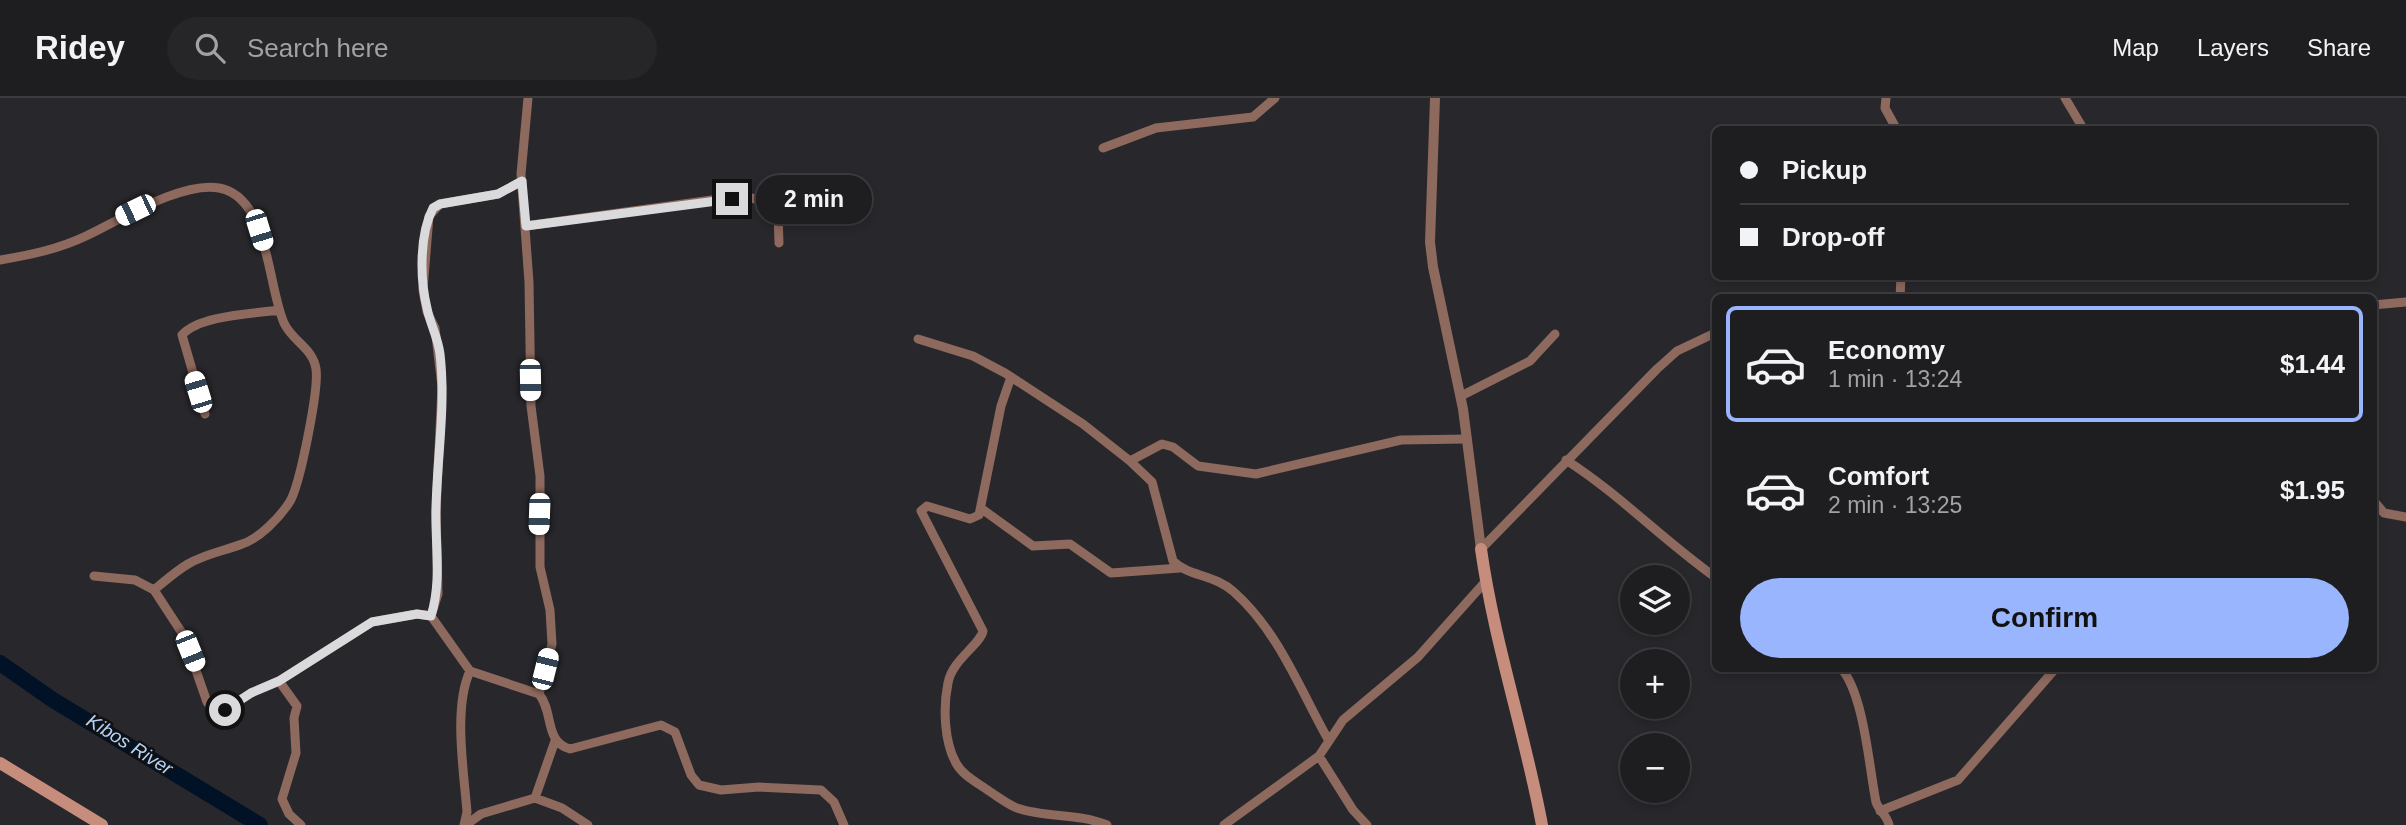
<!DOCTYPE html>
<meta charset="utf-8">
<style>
:root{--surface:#1e1d20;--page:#262629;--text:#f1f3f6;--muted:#a1a2a5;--line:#3c3b3e;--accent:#99b5fd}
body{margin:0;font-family:Arial,sans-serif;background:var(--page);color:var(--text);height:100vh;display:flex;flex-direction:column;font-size:26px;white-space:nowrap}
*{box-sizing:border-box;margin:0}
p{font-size:23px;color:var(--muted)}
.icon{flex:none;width:38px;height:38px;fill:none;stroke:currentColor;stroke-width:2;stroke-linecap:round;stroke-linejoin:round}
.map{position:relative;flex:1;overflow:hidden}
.sheet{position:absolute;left:1712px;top:196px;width:665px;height:378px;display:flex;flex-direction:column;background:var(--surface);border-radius:10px;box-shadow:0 4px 10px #0003,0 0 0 2px var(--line)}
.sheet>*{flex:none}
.guide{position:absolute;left:1712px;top:28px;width:665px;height:154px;border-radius:10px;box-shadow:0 4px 10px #0003,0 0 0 2px var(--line);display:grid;align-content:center;height:154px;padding:0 28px;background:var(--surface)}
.buttons{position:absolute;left:1620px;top:467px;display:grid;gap:14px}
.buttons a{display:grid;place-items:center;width:70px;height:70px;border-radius:50%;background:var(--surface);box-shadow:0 4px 10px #0003,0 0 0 2px var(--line);font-size:35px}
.end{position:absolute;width:32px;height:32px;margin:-16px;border:9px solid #dad9dc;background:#111;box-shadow:0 0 0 4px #111}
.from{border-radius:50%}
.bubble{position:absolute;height:49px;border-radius:24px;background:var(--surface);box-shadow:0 4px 10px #0003,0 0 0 2px var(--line);font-size:23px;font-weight:700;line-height:49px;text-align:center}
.car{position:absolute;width:21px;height:42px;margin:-21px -10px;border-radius:9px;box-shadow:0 0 5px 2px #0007;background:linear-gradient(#fff 24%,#345 0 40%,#fff 0 76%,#345 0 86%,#fff 0)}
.guide b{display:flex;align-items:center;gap:24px;height:66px;font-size:26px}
.guide b+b{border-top:2px solid var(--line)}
.guide i{width:18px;height:18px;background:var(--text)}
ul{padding:12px 0 0;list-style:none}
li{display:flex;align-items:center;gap:21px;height:116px;margin:0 14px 10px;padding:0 14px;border:4px solid transparent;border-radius:10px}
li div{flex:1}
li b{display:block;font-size:26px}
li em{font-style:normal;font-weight:700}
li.current{border-color:var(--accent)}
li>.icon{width:63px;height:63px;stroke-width:1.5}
.button{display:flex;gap:14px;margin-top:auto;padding:14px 28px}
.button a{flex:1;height:80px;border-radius:42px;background:var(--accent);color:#111;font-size:28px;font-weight:700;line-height:80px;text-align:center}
header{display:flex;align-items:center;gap:42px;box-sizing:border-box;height:98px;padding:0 35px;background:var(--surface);border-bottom:2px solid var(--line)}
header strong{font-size:33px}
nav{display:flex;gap:38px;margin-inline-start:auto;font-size:24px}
.search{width:490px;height:63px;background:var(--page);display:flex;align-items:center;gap:18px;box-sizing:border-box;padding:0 24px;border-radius:38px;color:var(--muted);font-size:26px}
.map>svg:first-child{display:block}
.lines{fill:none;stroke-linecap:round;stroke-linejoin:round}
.river{stroke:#011227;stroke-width:16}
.minor{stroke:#8d695e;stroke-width:9}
.tertiary{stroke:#8d695e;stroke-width:10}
.secondary{stroke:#c68d7c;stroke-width:12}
.route{stroke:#dad9dc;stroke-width:9}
.labels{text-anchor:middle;stroke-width:5;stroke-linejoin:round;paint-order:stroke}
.water-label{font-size:19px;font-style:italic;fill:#b2d4fa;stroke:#111012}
</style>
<header>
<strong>Ridey</strong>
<div class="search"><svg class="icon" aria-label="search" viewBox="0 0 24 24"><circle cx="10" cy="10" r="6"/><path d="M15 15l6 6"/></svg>Search here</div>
<nav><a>Map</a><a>Layers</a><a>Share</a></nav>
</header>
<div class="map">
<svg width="2406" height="727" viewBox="0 0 2406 727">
<rect width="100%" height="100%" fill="#28272b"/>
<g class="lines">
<path class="river" d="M0,565L53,602L260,727"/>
<path class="minor" d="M528,0L521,76L529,184L531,308L540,378V469L550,512L552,546L539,596
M1886,0L1885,10L1897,32
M2065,0L2084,32
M1103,50L1156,30L1253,19L1275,0
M525,128L712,102L751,100L770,104L778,116L779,145
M0,162C30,157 59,151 86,138C120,122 182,83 219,90C269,99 267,186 284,225C292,243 313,250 316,271C319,290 300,389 289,405C279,420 260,440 242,446C224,453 205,456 188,466C176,473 165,483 154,492
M1900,200L1901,178
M2373,207L2406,204
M918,241L973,258L1005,275L1083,326L1130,363L1152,384L1173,463C1189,479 1214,476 1234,494C1279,534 1300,592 1329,643
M1011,279L1001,308L979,417L970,421L927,408L921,413L983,533C980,547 952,562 948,585C943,609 944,644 956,665C963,678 978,685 989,693C997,698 1007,706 1017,710C1046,720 1078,715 1107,727
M1461,298L1530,263L1555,236
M205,316L182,237C199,217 253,216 279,212
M1566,362C1619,396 1663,442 1715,479
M1130,363L1162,346L1173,349L1198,368L1256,376L1401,342L1467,341
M2373,402L2384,415L2406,419
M982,411L1033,448L1070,446L1111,475L1180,470
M1481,451L1657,271L1677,253L1715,235
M94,478L135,482L154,492L184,538L207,604L214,614L225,612L251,595L279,583L372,524L417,516L431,518L470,573L539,596C554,614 544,644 570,651L661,627L675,634L691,677L699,687L721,692L759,689L821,692L834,704L844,727
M431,518L438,496L436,413L442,289L435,230L427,214L423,192L429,118L440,106L498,96L522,83
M1841,570C1864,596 1869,669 1876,704C1879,713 1887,717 1889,727
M279,583L297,608L294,620L296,655L282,701L289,716L301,727
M1319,658L1353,712L1367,727
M535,700L562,710L588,727
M1880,713L1958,682L2056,570
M464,727L467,714C464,674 453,610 470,573
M466,727L481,716L535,700L555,643
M1224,727L1319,658L1343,622L1418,559L1485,484"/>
<path class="tertiary" d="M1435,0L1430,144L1433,169L1463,311L1481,451"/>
<path class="secondary" d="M1481,451C1494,544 1525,635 1542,727
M0,665L102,727"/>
</g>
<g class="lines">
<path class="route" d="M225,612L251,595L279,583L372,524L417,516L431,518C442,483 435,447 436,411C437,360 446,308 440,256C438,239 430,226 427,210C420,182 419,137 433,110L440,106L498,96L522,83L526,128L732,101"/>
</g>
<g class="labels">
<g class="water-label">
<text transform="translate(130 646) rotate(32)" y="7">Kibos River</text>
</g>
</g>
</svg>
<div class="buttons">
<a><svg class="icon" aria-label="layers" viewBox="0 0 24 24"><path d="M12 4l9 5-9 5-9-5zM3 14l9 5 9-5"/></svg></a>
<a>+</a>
<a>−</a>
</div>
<i class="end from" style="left:225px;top:612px"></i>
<i class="end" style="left:732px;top:101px"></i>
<div class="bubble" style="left:756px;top:77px;width:116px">2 min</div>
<i class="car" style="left:135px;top:112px;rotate:244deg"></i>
<i class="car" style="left:259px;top:132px;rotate:163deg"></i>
<i class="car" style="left:530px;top:282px;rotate:179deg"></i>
<i class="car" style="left:198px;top:294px;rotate:343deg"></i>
<i class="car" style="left:539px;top:416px;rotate:182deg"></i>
<i class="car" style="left:190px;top:553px;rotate:158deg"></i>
<i class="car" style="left:545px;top:571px;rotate:14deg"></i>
<div class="guide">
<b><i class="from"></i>Pickup</b>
<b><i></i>Drop-off</b>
</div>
<section class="sheet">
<ul>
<li class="current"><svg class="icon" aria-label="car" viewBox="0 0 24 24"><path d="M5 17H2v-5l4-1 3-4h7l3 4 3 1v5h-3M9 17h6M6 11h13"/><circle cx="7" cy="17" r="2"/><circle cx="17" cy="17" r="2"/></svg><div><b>Economy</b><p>1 min · 13:24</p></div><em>$1.44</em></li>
<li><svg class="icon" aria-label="car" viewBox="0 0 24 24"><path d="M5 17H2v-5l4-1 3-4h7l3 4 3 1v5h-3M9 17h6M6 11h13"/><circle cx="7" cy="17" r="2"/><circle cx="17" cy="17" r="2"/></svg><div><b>Comfort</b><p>2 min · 13:25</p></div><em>$1.95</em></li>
</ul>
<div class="button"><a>Confirm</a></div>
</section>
</div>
